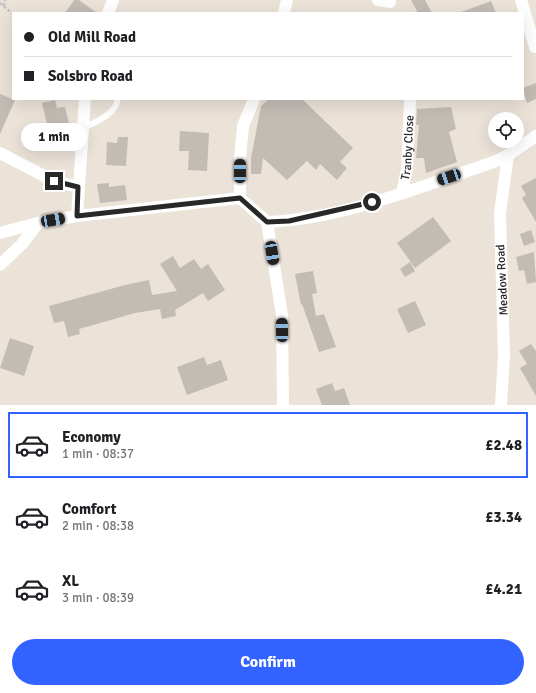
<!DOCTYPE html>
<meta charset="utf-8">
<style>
:root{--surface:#fff;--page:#f6f6f6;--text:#202124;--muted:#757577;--line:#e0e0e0;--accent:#3262ff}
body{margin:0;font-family:Signika,sans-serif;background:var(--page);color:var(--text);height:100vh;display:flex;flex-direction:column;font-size:15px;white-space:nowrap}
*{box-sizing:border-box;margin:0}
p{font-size:13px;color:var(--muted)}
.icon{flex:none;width:22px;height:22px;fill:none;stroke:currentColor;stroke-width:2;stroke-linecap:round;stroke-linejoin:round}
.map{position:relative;height:405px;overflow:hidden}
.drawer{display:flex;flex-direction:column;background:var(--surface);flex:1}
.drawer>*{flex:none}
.guide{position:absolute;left:12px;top:12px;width:512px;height:88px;border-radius:0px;box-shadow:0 4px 16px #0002;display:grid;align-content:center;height:88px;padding:0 12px;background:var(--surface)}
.buttons{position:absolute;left:488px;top:112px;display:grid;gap:8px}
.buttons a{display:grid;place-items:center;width:36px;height:36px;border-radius:50%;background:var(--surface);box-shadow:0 4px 16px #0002;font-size:20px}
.end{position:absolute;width:18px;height:18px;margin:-9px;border:5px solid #282828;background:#fff;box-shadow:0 0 0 2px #fff}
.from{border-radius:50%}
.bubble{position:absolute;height:28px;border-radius:14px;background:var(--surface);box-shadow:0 4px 16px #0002;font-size:13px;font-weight:700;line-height:28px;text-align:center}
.car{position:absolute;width:12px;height:24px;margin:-12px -6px;border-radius:5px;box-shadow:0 0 3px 1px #0007;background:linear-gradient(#222 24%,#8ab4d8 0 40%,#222 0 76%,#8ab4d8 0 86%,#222 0)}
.guide b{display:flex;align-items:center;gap:14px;height:38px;font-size:15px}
.guide b+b{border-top:1px solid var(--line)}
.guide i{width:10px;height:10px;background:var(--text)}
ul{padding:7px 0 0;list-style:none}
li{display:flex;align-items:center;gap:12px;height:66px;margin:0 8px 6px;padding:0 4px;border:2px solid transparent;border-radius:0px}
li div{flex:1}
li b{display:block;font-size:15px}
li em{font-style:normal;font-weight:700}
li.active{border-color:var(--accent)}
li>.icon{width:36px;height:36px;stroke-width:1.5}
.cta{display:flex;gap:8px;margin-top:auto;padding:8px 12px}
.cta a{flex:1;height:46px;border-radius:24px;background:var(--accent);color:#fff;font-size:16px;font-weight:700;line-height:46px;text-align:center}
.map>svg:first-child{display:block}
.building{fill:#c3bcb5}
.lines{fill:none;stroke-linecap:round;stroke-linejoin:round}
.path{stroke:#c3c3c3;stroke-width:2.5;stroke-dasharray:3 2;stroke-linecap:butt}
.service{stroke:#fff;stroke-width:6}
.minor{stroke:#fff;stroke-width:12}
.route{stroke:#282828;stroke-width:5}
.labels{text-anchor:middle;stroke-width:3;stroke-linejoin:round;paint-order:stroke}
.street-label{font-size:12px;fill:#282828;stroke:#fff}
</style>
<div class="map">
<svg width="536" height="405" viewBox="0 0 536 405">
<rect width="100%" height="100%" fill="#ebe2d8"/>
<path class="building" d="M74,0H79L97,13H65Z
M411,0H425L432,13H418Z
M491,1L496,13H462L461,12Z
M536,83V99L527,103L523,88Z
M0,94L15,100L0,134Z
M269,99H302L353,148L340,162L347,168L337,180L320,164L316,170L307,161L287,180L263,158L261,174H251V158L261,106Z
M55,100L57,108L65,107L73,141L52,146L42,103Z
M451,107L456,129L449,132L457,162L426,173L424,158H416L419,125H416L417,109Z
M180,131L209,133L207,171L188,170L189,151H179Z
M118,137H128L126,166L106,165L107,142L117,143Z
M536,178V222L522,198L526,195L521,186Z
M109,183V187L125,185L127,200L100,203L97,184Z
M433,217L451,241L415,268L397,243Z
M531,230L535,242L524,246L520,234Z
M534,252L536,282L527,284L524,270L519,271L516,257Z
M173,256L180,268L194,259L201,269L208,264L225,290L208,301L203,293L175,310L176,316L162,319L160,309L135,313L79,329L80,334L68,337L64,321L54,323L49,306L125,285L149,280L152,295L177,291L160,264Z
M410,262L415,271L405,277L400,269Z
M313,271L317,293L312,294L316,316L324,314L336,347L319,352L302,304L301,305L295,274Z
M415,301L426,325L408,333L397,309Z
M10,338L34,346L24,376L0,368Z
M531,344L536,351V396L520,368L527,364L519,351Z
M204,357L207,365L221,360L228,380L187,395L177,367Z
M332,383L335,391L344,388L350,405H322L316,389Z"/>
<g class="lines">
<path class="path" d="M0,3L13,14
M4,6L5,0"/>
<path class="service" d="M83,128C96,122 115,115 118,99"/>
<g class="minor">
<path d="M378,0L390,2"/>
<path d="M521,0L535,47"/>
<path d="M108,13L113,0"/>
<path d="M284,13L287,0"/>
<path d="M0,153L54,181L78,187"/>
<path id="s1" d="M402,192L407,169L410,102"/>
<path d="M240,198V158L243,126L254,99"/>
<path d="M77,216L85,99"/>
<path d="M267,222L282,315L283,405"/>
<path d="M0,233L38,223L77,216L240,198L267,222C343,219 422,186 494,162L508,155L536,136"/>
<path d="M0,265L22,244L38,223"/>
<path d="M501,405L504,356L500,213L508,155"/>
</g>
</g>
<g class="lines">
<path class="route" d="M54,181L78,187L77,216L240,198L267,222L289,221L372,202"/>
</g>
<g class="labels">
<g class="street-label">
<text dy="4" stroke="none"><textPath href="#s1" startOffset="45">Tranby Close</textPath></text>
<text transform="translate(502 280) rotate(-93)" y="4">Meadow Road</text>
</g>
</g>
</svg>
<div class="buttons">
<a><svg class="icon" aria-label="locate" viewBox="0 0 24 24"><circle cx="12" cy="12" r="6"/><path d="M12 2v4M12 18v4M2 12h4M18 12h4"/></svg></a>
</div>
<i class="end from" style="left:372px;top:202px"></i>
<i class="end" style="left:54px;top:181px"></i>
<div class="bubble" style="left:21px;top:123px;width:66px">1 min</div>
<i class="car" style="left:240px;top:171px;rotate:0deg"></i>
<i class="car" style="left:449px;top:177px;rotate:252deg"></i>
<i class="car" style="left:53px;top:220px;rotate:80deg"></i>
<i class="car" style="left:272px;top:253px;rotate:171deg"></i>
<i class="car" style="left:282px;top:330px;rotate:359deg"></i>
<div class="guide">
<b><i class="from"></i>Old Mill Road</b>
<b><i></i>Solsbro Road</b>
</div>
</div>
<section class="drawer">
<ul>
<li class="active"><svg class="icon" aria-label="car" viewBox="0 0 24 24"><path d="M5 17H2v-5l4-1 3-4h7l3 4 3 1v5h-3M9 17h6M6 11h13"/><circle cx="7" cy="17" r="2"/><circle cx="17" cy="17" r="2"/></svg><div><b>Economy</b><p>1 min · 08:37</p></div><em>£2.48</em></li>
<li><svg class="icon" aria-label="car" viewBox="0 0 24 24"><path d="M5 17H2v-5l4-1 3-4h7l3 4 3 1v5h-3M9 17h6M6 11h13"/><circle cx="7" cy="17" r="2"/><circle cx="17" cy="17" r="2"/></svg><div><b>Comfort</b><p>2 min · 08:38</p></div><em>£3.34</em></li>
<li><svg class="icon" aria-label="car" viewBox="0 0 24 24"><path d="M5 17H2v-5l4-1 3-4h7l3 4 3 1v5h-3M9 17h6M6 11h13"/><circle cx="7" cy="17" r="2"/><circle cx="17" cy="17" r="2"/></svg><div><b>XL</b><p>3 min · 08:39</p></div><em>£4.21</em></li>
</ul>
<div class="cta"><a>Confirm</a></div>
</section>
